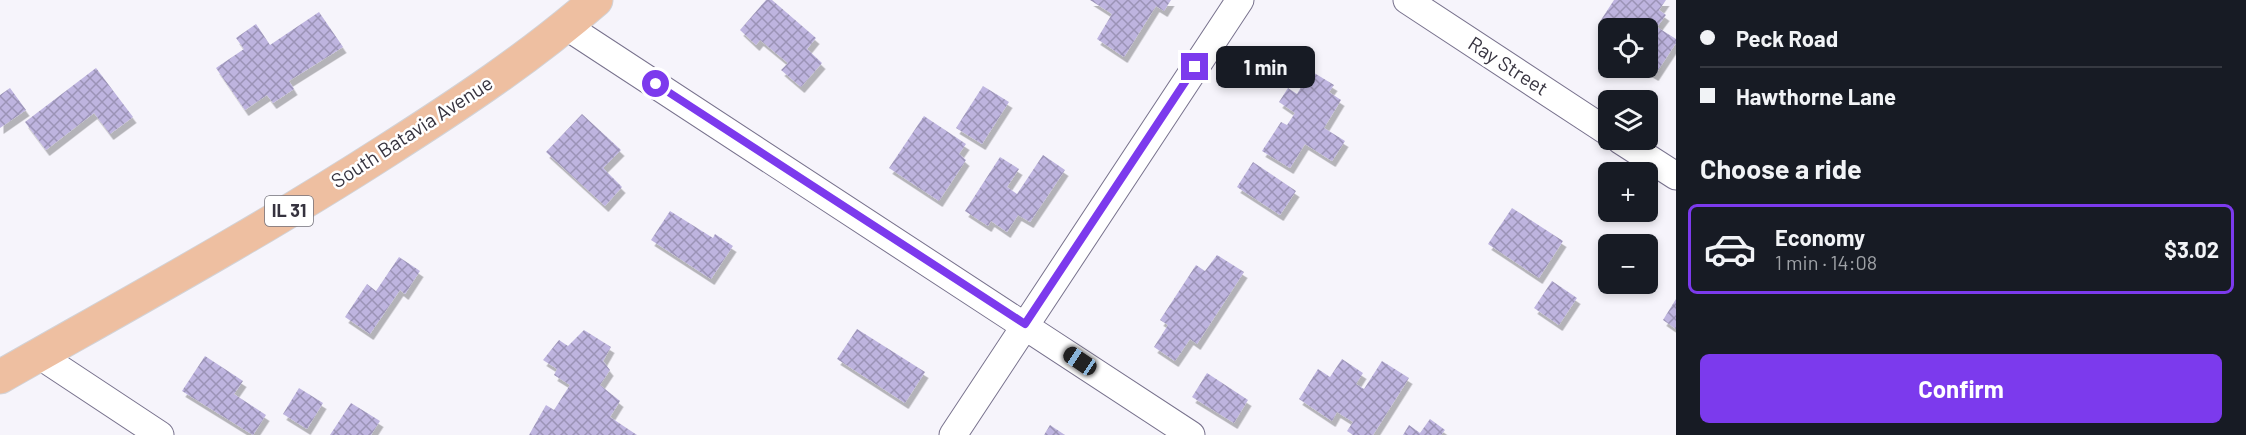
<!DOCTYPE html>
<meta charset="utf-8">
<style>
:root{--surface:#171b24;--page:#242831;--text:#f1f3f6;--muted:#9ea1a6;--line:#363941;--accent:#7c3aed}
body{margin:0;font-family:Barlow,sans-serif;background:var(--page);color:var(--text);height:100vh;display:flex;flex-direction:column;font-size:22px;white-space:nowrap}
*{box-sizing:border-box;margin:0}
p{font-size:20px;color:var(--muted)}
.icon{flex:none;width:33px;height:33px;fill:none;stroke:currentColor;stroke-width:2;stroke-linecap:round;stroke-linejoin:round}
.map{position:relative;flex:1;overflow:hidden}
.sheet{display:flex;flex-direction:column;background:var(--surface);width:570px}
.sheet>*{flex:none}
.banner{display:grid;align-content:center;height:132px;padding:0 24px;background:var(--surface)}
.tools{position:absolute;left:1598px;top:18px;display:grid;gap:12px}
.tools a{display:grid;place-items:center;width:60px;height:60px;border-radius:9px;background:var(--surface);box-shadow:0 3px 9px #0003;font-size:30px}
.end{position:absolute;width:27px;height:27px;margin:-14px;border:8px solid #7c3aed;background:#fff;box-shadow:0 0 0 3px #fff}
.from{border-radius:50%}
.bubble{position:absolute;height:42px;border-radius:9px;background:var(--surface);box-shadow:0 3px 9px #0003;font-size:20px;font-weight:700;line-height:42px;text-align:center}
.car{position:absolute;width:18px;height:36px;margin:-18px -9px;border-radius:8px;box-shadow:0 0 4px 2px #0007;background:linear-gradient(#222 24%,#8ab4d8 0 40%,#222 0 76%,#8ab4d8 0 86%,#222 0)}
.banner b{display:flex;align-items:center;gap:21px;height:57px;font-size:22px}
.banner b+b{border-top:2px solid var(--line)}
.banner i{width:15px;height:15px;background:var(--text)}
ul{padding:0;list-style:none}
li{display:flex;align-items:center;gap:18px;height:90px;margin:0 12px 9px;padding:0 12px;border:3px solid transparent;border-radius:9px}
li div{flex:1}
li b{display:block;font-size:22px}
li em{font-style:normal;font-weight:700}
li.selected{border-color:var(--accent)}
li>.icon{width:54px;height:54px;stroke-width:1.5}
h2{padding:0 24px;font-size:27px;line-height:72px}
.button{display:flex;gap:12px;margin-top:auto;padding:12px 24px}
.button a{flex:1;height:69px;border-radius:9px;background:var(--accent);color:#fff;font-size:24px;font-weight:700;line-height:69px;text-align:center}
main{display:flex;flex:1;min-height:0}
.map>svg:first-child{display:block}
.building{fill:url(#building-cross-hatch);filter:url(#shadow)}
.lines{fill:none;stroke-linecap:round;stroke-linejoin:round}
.minor-casing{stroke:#78728d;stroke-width:29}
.primary-casing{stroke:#d3d2d5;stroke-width:35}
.minor{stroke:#fff;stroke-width:27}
.primary{stroke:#eebfa1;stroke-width:33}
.route{stroke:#7c3aed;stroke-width:8}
.labels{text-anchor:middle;stroke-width:5;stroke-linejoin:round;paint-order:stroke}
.shield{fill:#fff;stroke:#727079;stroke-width:1.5}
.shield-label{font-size:18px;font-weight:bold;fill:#36333f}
.street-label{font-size:20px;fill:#36333f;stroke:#fff}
</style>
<main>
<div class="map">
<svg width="1676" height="435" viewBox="0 0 1676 435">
<defs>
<pattern id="building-cross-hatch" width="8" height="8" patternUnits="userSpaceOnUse" patternTransform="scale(1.5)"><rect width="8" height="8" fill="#beb4df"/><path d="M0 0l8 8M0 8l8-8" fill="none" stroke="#9b93b6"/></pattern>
<filter id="shadow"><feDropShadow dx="3.5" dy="6" stdDeviation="0" flood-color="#0004"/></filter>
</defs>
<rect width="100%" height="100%" fill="#f6f4fb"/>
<path class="building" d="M766,0H772L816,38L807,49L822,63L801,87L781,70L788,63L760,40L756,45L740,30Z
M1090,0H1171L1164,11L1156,6L1124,57L1097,39L1112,14Z
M1614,0H1666L1659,10L1666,15L1657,27L1676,39V43L1655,75L1643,68H1647V28H1615L1601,20Z
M319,12L343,47L289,81L294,89L273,103L267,95L245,110L216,68L244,49L236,38L256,24L270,45Z
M96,68L133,117L110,134L94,113L46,150L25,122Z
M1311,71L1334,85L1329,92L1341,100L1324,128L1345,141L1332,161L1305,144L1290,168L1262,151L1281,122L1287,125L1295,113L1279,102L1288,88L1297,94Z
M983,86L1009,102L982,144L956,128Z
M10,88L26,110L0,128V95Z
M582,114L621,150L603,168L622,187L605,206L546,152Z
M924,116L966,144L959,154L966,160L939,201L889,168Z
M1043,155L1065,170L1030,222L1018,215L1007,232L991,221L988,226L965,211L1000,157L1019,169L1007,187L1017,194Z
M1253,162L1296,191L1280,215L1237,187Z
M1512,208L1563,241L1539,278L1488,244Z
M670,211L713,238L715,234L733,246L711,279L651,240Z
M1217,255L1244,272L1197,344L1190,339L1175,361L1154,347L1168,325L1160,320L1196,265L1205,271Z
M399,257L420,271L405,294L400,290L370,334L345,317L367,284L376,291Z
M1552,281L1577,298L1559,325L1534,308Z
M1676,299V329L1663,320Z
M857,329L925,372L905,403L837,359Z
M584,330L611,347L603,361L610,370L600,385L620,401L610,417L637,435H529L546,405L554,410L570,385L554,375L557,369L543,360L559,340L568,346Z
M205,356L243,381L234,394L266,415L253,435L182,391Z
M1342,359L1363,373L1356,384L1364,389L1382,361L1409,378L1373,435H1353L1347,431L1353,422L1337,412L1332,421L1299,399L1318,369L1330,377Z
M1207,373L1248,400L1234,423L1192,397Z
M299,388L323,403L307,429L283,414Z
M351,403L380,421L371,435H330Z
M1430,419L1445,430L1441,435H1403L1409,425L1420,433Z
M1050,425L1065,435H1044Z"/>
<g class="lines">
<g class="minor-casing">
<path id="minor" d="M1407,0L1608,132
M566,26L1191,435
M1620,140L1676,176
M39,355L160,435
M953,435L1240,0"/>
</g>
<g class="primary-casing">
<path id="primary" d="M0,377C130,303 260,232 386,151C458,105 531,57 596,0"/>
</g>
<use href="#minor" class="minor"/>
<use href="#primary" class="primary"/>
</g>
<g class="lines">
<path class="route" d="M656,84L1025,324L1195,67"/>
</g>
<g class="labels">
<rect class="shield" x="265" y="196" width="48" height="30" rx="4.5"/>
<g class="shield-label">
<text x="289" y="217">IL 31</text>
</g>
<g class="street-label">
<text transform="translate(1508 66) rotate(33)" y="7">Ray Street</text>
<text transform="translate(412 132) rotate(-33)" y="7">South Batavia Avenue</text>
</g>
</g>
</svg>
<div class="tools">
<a><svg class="icon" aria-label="locate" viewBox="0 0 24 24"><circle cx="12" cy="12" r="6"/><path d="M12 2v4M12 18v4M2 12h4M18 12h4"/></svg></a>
<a><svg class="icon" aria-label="layers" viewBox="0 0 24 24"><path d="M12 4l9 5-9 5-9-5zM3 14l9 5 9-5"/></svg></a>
<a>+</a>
<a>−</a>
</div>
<i class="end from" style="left:656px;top:84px"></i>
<i class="end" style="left:1195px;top:67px"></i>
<div class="bubble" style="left:1216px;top:46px;width:99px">1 min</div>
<i class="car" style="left:1080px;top:361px;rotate:304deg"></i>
</div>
<section class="sheet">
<div class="banner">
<b><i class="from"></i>Peck Road</b>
<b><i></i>Hawthorne Lane</b>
</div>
<h2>Choose a ride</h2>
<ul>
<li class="selected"><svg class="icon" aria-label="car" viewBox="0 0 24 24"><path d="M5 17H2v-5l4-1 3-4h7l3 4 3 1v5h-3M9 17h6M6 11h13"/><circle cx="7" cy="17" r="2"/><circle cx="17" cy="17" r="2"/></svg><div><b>Economy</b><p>1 min · 14:08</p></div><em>$3.02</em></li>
</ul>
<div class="button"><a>Confirm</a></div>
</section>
</main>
